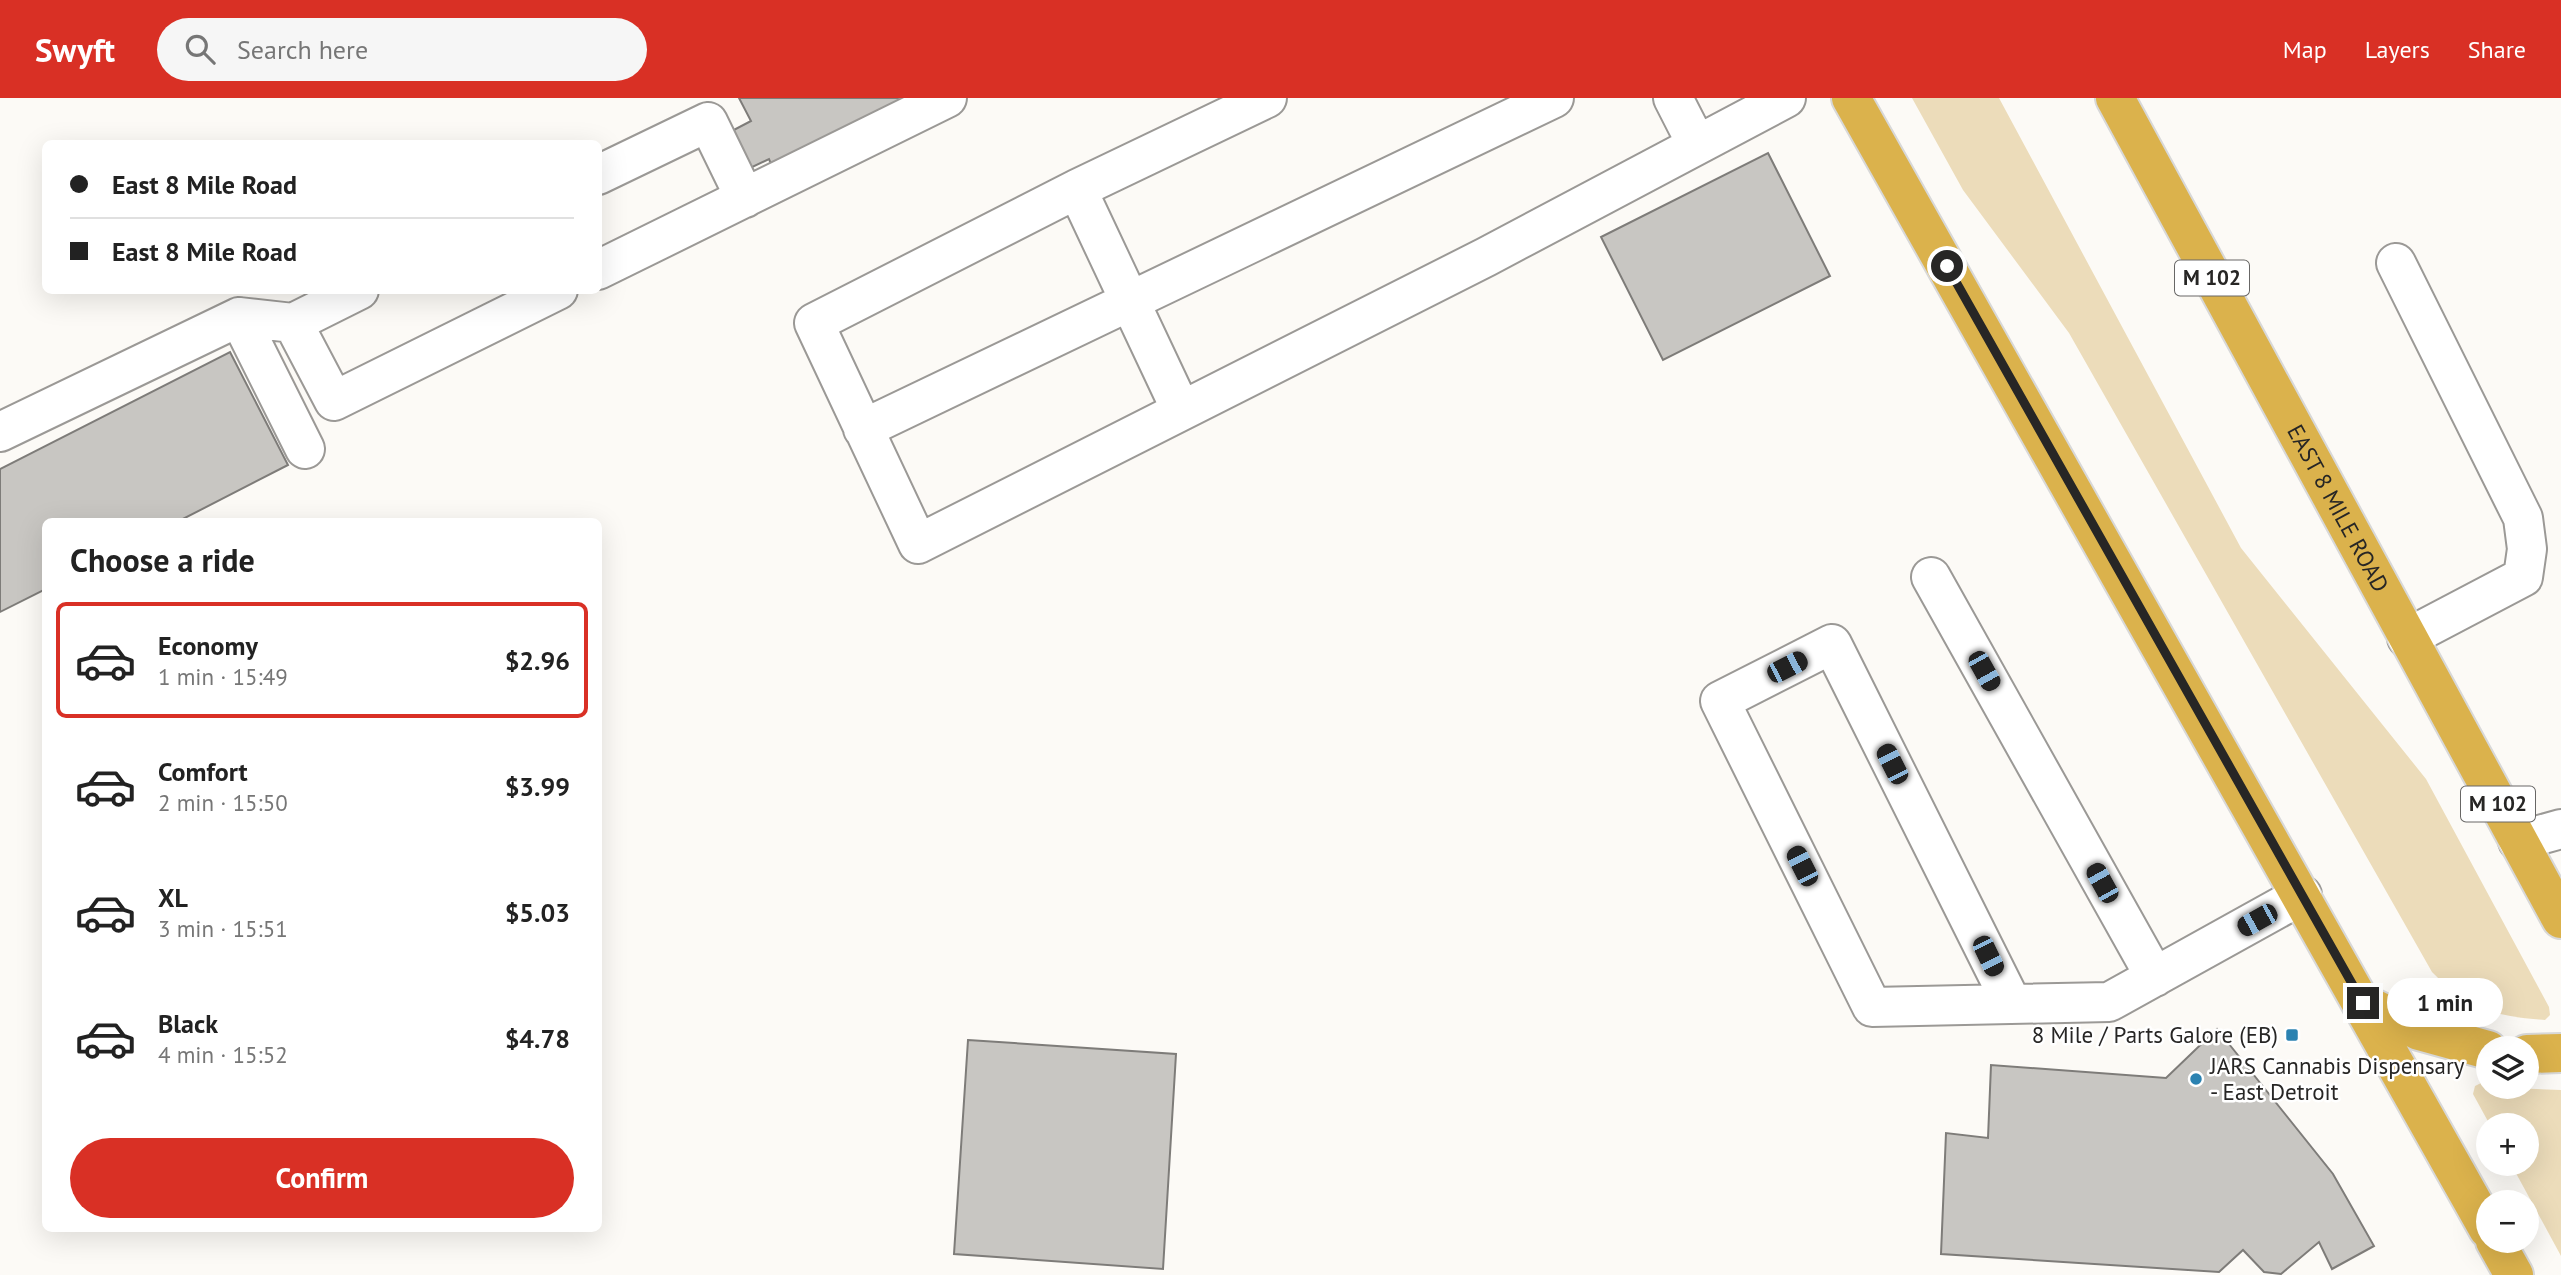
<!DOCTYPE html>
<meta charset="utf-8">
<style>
:root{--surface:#fff;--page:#f6f6f6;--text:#222;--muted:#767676;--line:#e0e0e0;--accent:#d93025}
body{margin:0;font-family:"PT Sans",sans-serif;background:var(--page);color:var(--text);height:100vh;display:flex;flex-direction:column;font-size:26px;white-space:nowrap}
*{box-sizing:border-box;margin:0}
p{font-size:23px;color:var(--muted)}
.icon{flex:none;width:38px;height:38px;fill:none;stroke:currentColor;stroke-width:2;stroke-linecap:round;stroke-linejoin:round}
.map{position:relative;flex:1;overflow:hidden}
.panel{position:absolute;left:42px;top:420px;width:560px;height:714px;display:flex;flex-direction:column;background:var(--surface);border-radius:10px;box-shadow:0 7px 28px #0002}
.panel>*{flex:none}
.top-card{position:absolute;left:42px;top:42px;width:560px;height:154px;border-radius:10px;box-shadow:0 7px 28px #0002;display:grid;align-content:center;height:154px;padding:0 28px;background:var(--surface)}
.fabs{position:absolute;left:2476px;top:938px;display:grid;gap:14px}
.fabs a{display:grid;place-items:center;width:63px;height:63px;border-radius:50%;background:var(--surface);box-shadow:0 7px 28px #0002;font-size:35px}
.end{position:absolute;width:32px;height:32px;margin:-16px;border:9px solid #272625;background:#fff;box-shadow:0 0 0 4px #fff}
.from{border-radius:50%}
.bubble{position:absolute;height:49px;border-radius:24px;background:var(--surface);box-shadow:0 7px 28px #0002;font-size:23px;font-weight:700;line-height:49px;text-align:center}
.car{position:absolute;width:21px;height:42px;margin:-21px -10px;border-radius:9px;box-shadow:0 0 5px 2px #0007;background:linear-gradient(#222 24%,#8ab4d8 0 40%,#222 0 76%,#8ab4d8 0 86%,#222 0)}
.top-card b{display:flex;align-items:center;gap:24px;height:66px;font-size:26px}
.top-card b+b{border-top:2px solid var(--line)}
.top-card i{width:18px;height:18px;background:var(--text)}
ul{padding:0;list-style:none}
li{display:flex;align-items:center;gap:21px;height:116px;margin:0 14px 10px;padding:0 14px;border:4px solid transparent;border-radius:10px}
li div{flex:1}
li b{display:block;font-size:26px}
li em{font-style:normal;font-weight:700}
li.active{border-color:var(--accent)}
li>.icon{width:63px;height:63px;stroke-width:1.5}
h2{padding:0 28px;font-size:32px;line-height:84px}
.button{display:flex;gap:14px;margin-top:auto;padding:14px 28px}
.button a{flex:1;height:80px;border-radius:42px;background:var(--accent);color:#fff;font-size:28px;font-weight:700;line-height:80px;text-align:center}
header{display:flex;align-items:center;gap:42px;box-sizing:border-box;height:98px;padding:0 35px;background:var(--accent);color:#fff}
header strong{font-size:33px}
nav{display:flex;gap:38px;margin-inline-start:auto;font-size:24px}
.search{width:490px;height:63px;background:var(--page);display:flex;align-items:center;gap:18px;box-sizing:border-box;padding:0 24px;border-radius:38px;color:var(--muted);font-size:26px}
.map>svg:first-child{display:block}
.green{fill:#ecdcba}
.building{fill:#c8c6c2;stroke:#7e7c79;stroke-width:2}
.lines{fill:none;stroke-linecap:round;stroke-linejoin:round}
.minor-casing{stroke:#9b9996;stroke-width:42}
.highway-casing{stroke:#d8d8d8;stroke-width:42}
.minor{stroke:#fff;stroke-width:38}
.highway{stroke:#dbb24c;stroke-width:38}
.route{stroke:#272625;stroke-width:9}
.poi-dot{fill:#2b82b1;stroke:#fff;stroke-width:2.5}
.labels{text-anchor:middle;stroke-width:5;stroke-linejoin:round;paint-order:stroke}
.shield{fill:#fff;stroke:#686766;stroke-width:2}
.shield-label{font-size:21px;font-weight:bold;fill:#272625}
.street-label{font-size:23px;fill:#272625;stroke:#fff}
.poi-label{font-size:23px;fill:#272625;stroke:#fff;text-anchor:end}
</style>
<header>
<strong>Swyft</strong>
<div class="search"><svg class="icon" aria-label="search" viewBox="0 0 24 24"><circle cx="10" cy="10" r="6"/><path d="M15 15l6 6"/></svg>Search here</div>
<nav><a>Map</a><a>Layers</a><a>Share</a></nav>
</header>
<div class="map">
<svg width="2561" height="1177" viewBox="0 0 2561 1177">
<rect width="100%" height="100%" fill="#fcfaf6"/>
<path class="green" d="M1912,0H1999L2241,450L2426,681L2549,909L2550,917L2545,922C2494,918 2469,912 2432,874L2069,235L1963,92Z
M2481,985L2488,989L2561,992V1158L2511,1066H2527V1027H2490L2473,996L2475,988Z"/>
<path class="building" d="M739,0H922L774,73L769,61L746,72L728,35L751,23Z
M1768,55L1830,178L1663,262L1601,139Z
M230,254L288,367L177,424H46V491L0,514V371Z
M2217,931L2333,1076L2374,1148L2332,1171L2319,1144L2281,1176L2264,1174L2243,1152L2219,1174L1941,1156L1946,1035L1988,1040L1991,967L2166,980Z
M968,942L1176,956L1163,1171L954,1156Z"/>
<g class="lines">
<g class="minor-casing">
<path id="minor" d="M1673,0L1697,47
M598,77L708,24L745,100
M1077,91L814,225L918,446L1486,159L1786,0
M2396,165L2523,420L2527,451L2523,479L2407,540
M598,172L947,0
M359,192L293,225L334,303L558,192
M239,219L305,351
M1181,312L1077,91L1267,0
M863,331L1554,0
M0,334L239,219L293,225
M1931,479L2155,879
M2518,743L2561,731
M2012,906L1832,546L1720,603L1872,909L2109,904L2302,797"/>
</g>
<g class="highway-casing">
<g id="highway">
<path d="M1851,0L2488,1131"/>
<path id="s1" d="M2115,0L2561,821"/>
<path d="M2363,905L2419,933L2488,952"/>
<path d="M2527,956L2561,955"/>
<path d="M2495,1143L2514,1177"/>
</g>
</g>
<use href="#minor" class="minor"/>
<use href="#highway" class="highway"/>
</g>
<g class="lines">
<path class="route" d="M1947,168L2363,905"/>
</g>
<g class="poi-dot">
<rect x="2285" y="930" width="14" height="14" rx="3.5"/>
<circle cx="2196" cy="981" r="7"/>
</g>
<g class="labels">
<g class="shield">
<rect x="2175" y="162.5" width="74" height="35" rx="5"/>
<rect x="2461" y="688.5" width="74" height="35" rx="5"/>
</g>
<g class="shield-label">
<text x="2212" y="187">M 102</text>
<text x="2498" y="713">M 102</text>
</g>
<g class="street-label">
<text dy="8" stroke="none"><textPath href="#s1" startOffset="467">EAST 8 MILE ROAD</textPath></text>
</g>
<g class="poi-label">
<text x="2278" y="945">8 Mile / Parts Galore (EB)</text>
<text x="2210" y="976" text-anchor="start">JARS Cannabis Dispensary<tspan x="2210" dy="26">- East Detroit</tspan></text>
</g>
</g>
</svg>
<div class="fabs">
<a><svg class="icon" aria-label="layers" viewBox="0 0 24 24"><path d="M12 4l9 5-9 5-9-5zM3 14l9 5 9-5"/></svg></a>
<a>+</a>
<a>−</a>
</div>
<i class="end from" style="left:1947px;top:168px"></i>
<i class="end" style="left:2363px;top:905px"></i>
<div class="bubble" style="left:2387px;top:880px;width:116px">1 min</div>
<i class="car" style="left:1787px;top:569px;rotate:63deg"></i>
<i class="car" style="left:1984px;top:573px;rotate:151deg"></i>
<i class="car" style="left:1892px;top:666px;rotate:333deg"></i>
<i class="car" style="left:1802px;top:768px;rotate:333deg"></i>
<i class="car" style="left:2102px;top:785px;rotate:331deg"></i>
<i class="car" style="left:2257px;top:822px;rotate:241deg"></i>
<i class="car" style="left:1988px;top:858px;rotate:154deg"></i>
<div class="top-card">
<b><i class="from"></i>East 8 Mile Road</b>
<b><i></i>East 8 Mile Road</b>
</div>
<section class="panel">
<h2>Choose a ride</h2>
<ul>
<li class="active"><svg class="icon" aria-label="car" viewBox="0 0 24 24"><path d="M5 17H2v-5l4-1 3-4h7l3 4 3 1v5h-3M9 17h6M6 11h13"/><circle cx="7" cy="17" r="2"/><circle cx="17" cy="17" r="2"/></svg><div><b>Economy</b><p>1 min · 15:49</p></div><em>$2.96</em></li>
<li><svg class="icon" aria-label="car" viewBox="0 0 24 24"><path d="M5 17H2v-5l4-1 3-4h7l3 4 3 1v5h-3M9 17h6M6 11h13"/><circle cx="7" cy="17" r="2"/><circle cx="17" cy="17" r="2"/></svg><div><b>Comfort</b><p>2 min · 15:50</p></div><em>$3.99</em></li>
<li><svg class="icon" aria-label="car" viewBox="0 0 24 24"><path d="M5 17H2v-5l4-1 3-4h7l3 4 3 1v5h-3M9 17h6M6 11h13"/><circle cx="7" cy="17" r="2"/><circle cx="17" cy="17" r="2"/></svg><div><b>XL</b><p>3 min · 15:51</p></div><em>$5.03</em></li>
<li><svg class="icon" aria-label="car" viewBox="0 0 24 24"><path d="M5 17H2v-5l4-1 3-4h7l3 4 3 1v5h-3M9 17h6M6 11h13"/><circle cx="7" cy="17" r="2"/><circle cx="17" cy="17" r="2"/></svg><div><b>Black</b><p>4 min · 15:52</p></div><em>$4.78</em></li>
</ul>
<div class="button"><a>Confirm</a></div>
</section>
</div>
